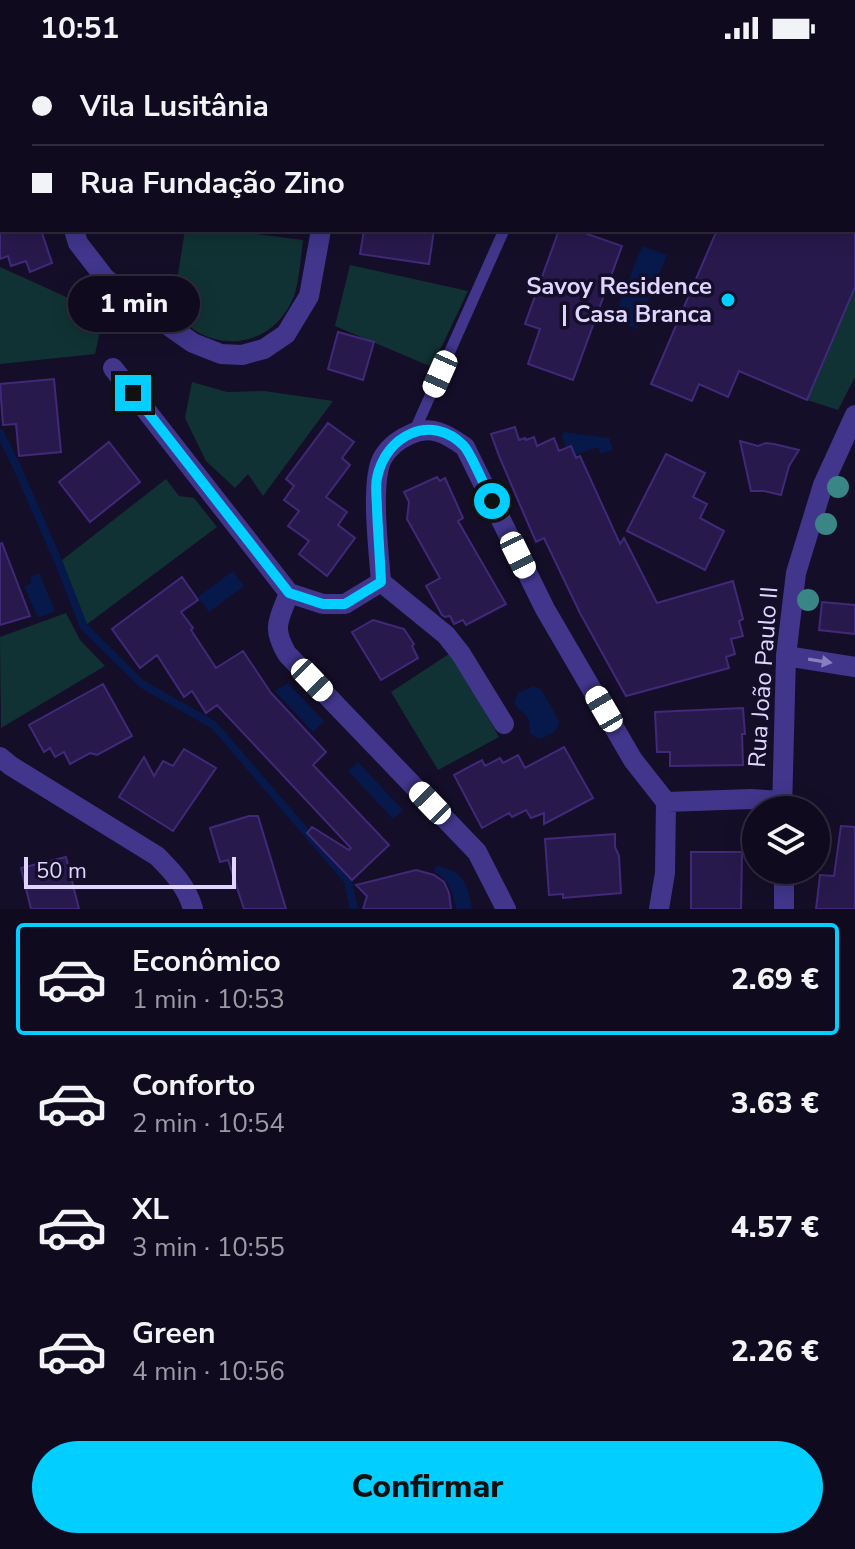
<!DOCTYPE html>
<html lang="pt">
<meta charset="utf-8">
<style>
:root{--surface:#100a1f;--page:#1e182c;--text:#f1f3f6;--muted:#9c9aa4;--line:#302b3d;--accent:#02ceff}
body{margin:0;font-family:"Nunito Sans",sans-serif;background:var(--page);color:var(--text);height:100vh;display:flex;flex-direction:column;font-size:30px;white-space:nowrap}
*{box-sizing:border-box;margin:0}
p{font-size:26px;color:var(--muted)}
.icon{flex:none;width:44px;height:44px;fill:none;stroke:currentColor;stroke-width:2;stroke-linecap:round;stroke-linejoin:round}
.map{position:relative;height:853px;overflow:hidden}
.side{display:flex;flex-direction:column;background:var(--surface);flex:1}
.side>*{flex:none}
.hud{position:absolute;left:0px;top:0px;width:856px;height:176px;box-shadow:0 4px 20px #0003,0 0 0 2px var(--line);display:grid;align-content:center;height:176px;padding:0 32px;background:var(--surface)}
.controls{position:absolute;left:742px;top:740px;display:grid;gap:16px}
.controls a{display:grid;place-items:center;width:88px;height:88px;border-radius:50%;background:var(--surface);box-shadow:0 4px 20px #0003,0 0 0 2px var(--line);font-size:40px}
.scale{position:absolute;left:24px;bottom:20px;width:212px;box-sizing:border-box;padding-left:8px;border:4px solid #dfd6ff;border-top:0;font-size:22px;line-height:28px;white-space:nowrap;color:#dfd6ff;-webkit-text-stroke:6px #150e29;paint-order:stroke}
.end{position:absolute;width:36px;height:36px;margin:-18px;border:10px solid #02ceff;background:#111;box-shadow:0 0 0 4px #111}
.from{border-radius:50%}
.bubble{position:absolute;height:56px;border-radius:28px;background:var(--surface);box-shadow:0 4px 20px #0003,0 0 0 2px var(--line);font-size:26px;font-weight:800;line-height:56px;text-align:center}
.car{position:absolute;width:24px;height:48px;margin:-24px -12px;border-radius:10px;box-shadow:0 0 6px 2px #0007;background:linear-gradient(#fff 24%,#345 0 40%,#fff 0 76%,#345 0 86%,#fff 0)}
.hud b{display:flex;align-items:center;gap:28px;height:76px;font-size:30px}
.hud b+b{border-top:2px solid var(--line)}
.hud i{width:20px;height:20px;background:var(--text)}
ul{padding:14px 0 0;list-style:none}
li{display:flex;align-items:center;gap:24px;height:112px;margin:0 16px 12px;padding:0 16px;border:4px solid transparent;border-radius:8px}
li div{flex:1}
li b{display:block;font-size:30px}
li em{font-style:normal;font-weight:800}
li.on{border-color:var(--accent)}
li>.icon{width:72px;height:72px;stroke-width:1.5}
.cta{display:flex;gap:16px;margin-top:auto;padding:16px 32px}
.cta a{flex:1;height:92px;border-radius:48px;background:var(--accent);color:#111;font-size:32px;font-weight:800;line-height:92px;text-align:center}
.status{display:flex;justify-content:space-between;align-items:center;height:56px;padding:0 40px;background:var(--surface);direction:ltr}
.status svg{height:22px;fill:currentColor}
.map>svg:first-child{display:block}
.green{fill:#113234}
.water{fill:#06194a}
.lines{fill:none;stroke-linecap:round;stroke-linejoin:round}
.stream{stroke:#06194a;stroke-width:8}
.building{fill:#28194c;stroke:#402979;stroke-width:2}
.service{stroke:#41368c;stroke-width:11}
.minor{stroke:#41368c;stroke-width:20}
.tertiary{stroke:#41368c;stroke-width:20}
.tree{fill:#3a8686}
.oneway{fill:#887ec0}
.route{stroke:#02ceff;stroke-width:10}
.poi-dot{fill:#02ceff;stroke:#150e29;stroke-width:3}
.labels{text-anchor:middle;stroke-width:7;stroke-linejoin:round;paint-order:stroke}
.poi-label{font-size:24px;font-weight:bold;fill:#dfd6ff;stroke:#150e29;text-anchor:end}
.street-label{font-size:24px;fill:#dfd6ff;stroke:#150e29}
</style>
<div class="status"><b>10:51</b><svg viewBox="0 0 49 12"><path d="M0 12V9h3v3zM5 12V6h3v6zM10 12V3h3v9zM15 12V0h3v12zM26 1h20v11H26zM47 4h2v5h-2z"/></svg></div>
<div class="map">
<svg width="855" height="853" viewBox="0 0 855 853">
<rect width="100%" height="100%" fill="#150e29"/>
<path class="green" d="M185,174H226L303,184C301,200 299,226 294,240C280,276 245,294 208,281C195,277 183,264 172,256Z
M350,209L468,235L432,311L335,270Z
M0,211L104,258L95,298L0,308Z
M855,231V321L838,354L807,344Z
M192,326L227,336L264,335L333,345L263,440L248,418L235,432L206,405L185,362Z
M166,423L179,440L194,442L217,471L82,572L57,508Z
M66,557L80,584L105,610L1,672L0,581Z
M452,596L499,681L438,714L391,636Z"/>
<path class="water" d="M642,190L667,199L637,273L613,264Z
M564,376L609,382L613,394L601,398L598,391L575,399L571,390L566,392L562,380Z
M233,515L244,530L209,556L198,541Z
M39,517L55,555L38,562L24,530L32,527L30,521Z
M288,627L324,665L313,676L275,635Z
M533,630L541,633L559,665C559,676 549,679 540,683C525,677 532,674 528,663C524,651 508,655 518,637Z
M358,706L403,754L393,763L348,715Z
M437,810C464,815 468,829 472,853H456C453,836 450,825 434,815Z"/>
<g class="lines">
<path class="stream" d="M105,2V0
M0,162H2
M0,377L17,411L59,507L84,571L142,628L214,669L348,825L354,853"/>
</g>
<path class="building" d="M0,174H41L52,207L30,216L26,205L11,210L8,200L0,203Z
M364,174H434L429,208L360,198Z
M559,174H576L622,190L573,324L528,308L540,273L525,268Z
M717,174H855V231L807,344L739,315L728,341L699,328L692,345L651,328Z
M338,276L374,286L363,324L328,313Z
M54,323L61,396L19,400L16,368L3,369L0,328Z
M328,367L354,386L342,402L350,409L326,441L347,456L338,469L355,482L327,520L299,498L309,485L288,470L299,455L284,444L294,430L286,423Z
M515,371L519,384L525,382L526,384L534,381L537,390L554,382L559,395L571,390L576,402L580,400L620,488L624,482L657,547L733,525L743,563L739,565L743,580L731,583L735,598L726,601L729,612L626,640L580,557L544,482L536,486L499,400L491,378Z
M740,385L758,390L766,387L774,388L799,394L789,410L781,439L764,435H751Z
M109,386L140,426L90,466L59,426Z
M666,398L705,417L693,441L707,448L700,462L724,475L705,514L627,475Z
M437,421L440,425L445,422L463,462L458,465L506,548L466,569L463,564L454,568L450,560L445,561L442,559L426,530L440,522L407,463L409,446L404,436Z
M2,487L30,560L0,569V488Z
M182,521L198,544L181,556L193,572L191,574L216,612L243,595L271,637L326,696L313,709L389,789L352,824L307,777L312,771L349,794L351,792L217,649L206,657L192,635L184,641L157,599L140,612L112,573Z
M822,546L855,549V578L819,574Z
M373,564L404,573L414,588L412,590L418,602L381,624L352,576Z
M103,628L132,680L97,699L90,697L70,708L64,696L55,701L50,692L44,696L29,669Z
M743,652L745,678H742L743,709L670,710V696H657L655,656Z
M564,691L593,742L544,768V757L531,762L526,754L512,761L509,757L482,772L454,719L482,704L485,710L500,702L503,707L518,699L525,712Z
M184,693L216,712L173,775L119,741L144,701L154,720L163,705L173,710Z
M249,760H258L286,853H244L228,804L220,806L210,772Z
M841,770L855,771V853H816L820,819L834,820Z
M615,778V791L619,800L621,837L563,842V838L549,839L545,783Z
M691,796H742L741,853H691Z
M66,801L79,853H31L21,812Z
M416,814L434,819L444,826L449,837L451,853H363L367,840L356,829Z"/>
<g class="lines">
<path class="service" d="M414,376L504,174"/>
<path class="minor" d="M52,2L55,0
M0,36L2,34
M74,174L78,187L105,222L136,247L193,287L221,298L242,299L264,293L286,278L309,240L321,174
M113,312L289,537L323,548H345L381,526
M381,526C379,496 370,428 382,403C388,392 398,384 409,379C430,368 447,378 465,391L545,553L633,704L666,746
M381,526L446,579L461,598L504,668
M289,537C279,564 271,571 287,598L477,796L506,853
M786,600L855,611
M0,701L11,710L157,800C173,816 187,831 193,853
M666,746L751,743L782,745
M659,853L665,817L666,746"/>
<path class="tertiary" d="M782,754L786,600L796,517L823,429L855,359
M784,814V853"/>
</g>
<g class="tree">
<circle cx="838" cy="431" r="11"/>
<circle cx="826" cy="468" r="11"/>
<circle cx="808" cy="544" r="11"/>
</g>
<defs><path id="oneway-solid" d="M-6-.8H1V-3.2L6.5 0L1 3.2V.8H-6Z" transform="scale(2)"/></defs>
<use class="oneway" href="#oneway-solid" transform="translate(820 605) rotate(9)"/>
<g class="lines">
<path class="route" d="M133,337L289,537L323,548H345L381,526C380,501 378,477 377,452C377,442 375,431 377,422C385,380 431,356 464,390C472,399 485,432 492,445"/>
</g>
<circle class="poi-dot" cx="728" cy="244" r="8"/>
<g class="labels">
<g class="poi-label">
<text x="712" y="238">Savoy Residence<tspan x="712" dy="28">| Casa Branca</tspan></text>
</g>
<g class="street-label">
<text transform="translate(763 621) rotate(-86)" y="8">Rua João Paulo II</text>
</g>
</g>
</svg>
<div class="controls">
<a><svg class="icon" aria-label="layers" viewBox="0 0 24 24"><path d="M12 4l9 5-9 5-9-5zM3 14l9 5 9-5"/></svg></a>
</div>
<div class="scale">50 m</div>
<i class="end from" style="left:492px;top:445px"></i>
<i class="end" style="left:133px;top:337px"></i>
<div class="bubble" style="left:68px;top:220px;width:132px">1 min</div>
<i class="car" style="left:440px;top:318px;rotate:204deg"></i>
<i class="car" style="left:518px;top:499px;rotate:154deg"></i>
<i class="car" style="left:312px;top:624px;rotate:136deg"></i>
<i class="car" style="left:604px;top:653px;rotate:330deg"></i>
<i class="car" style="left:430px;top:747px;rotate:316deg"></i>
<div class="hud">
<b><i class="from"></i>Vila Lusitânia</b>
<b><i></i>Rua Fundação Zino</b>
</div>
</div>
<section class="side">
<ul>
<li class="on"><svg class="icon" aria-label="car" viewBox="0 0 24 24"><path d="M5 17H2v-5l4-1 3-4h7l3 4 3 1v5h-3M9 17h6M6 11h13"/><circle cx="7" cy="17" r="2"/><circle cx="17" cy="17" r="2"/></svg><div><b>Econômico</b><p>1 min · 10:53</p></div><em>2.69 €</em></li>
<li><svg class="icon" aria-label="car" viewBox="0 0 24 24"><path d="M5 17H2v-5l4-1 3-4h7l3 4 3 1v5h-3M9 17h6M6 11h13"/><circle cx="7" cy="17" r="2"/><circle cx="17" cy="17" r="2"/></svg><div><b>Conforto</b><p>2 min · 10:54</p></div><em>3.63 €</em></li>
<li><svg class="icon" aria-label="car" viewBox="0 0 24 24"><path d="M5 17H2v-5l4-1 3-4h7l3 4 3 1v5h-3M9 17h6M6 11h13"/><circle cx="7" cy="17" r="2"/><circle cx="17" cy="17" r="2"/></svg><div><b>XL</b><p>3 min · 10:55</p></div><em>4.57 €</em></li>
<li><svg class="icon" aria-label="car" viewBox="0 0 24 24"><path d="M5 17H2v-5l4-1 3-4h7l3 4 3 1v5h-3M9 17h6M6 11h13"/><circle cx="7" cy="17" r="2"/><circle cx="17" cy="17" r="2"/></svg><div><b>Green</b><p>4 min · 10:56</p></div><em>2.26 €</em></li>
</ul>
<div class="cta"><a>Confirmar</a></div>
</section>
